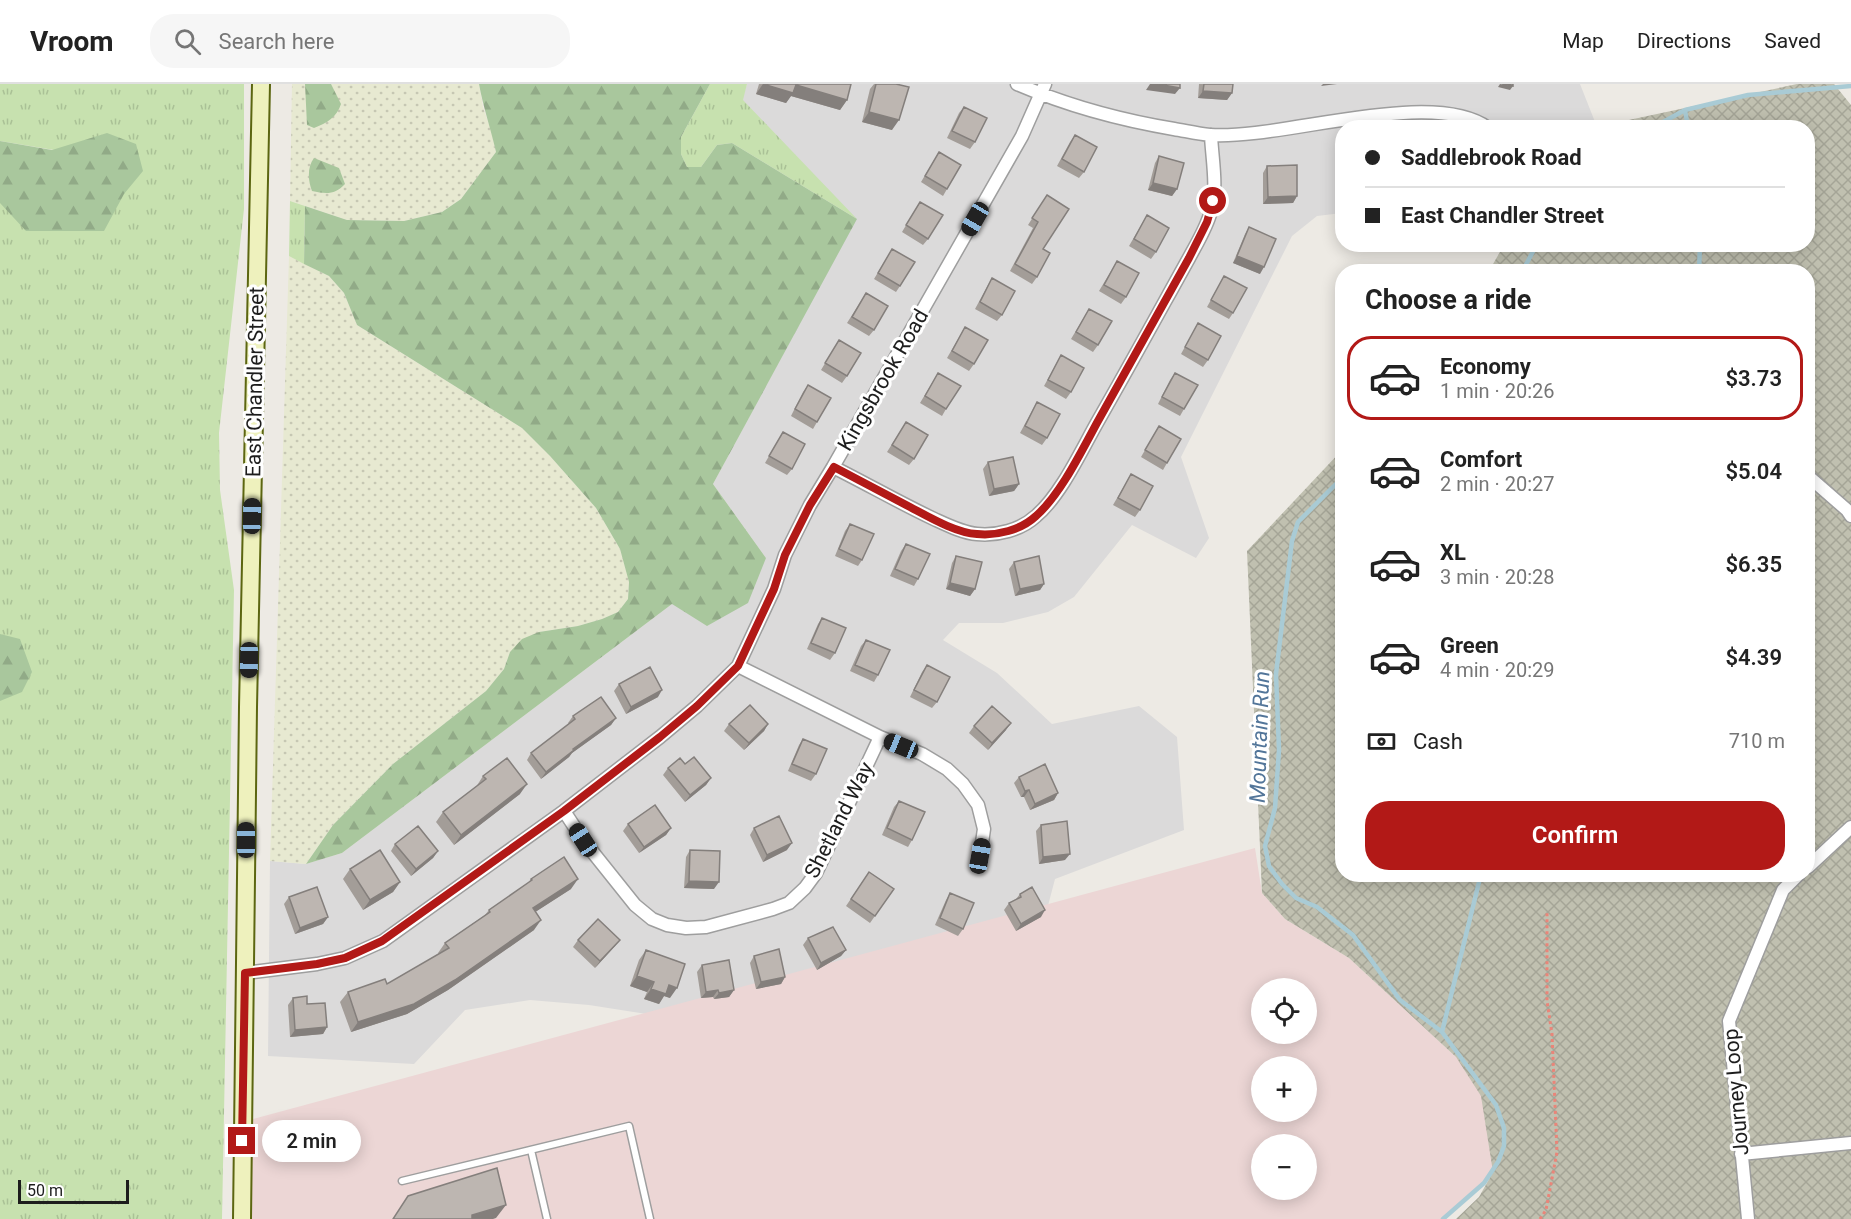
<!DOCTYPE html>
<meta charset="utf-8">
<style>
:root{--surface:#fff;--page:#f6f6f6;--text:#222;--muted:#767676;--line:#e0e0e0;--accent:#b21917}
body{margin:0;font-family:Roboto,sans-serif;background:var(--page);color:var(--text);height:100vh;display:flex;flex-direction:column;font-size:22px;white-space:nowrap}
*{box-sizing:border-box;margin:0}
p{font-size:20px;color:var(--muted)}
.icon{flex:none;width:33px;height:33px;fill:none;stroke:currentColor;stroke-width:2;stroke-linecap:round;stroke-linejoin:round}
.map{position:relative;flex:1;overflow:hidden}
.details{position:absolute;left:1335px;top:180px;width:480px;height:618px;display:flex;flex-direction:column;background:var(--surface);border-radius:24px;box-shadow:0 3px 15px #0003}
.details>*{flex:none}
.top-card{position:absolute;left:1335px;top:36px;width:480px;height:132px;border-radius:24px;box-shadow:0 3px 15px #0003;display:grid;align-content:center;height:132px;padding:0 30px;background:var(--surface)}
.buttons{position:absolute;left:1251px;top:894px;display:grid;gap:12px}
.buttons a{display:grid;place-items:center;width:66px;height:66px;border-radius:50%;background:var(--surface);box-shadow:0 3px 15px #0003;font-size:30px}
.scale{position:absolute;left:18px;bottom:15px;width:111px;box-sizing:border-box;padding-left:6px;border:3px solid #1d1d1d;border-top:0;font-size:16px;line-height:21px;white-space:nowrap;color:#1d1d1d;-webkit-text-stroke:4px #fff;paint-order:stroke}
.end{position:absolute;width:27px;height:27px;margin:-14px;border:8px solid #b21917;background:#fff;box-shadow:0 0 0 3px #fff}
.from{border-radius:50%}
.bubble{position:absolute;height:42px;border-radius:21px;background:var(--surface);box-shadow:0 3px 15px #0003;font-size:20px;font-weight:600;line-height:42px;text-align:center}
.car{position:absolute;width:18px;height:36px;margin:-18px -9px;border-radius:8px;box-shadow:0 0 4px 2px #0007;background:linear-gradient(#222 24%,#8ab4d8 0 40%,#222 0 76%,#8ab4d8 0 86%,#222 0)}
.top-card b{display:flex;align-items:center;gap:21px;height:57px;font-size:22px}
.top-card b+b{border-top:2px solid var(--line)}
.top-card i{width:15px;height:15px;background:var(--text)}
ul{padding:0;list-style:none}
li{display:flex;align-items:center;gap:18px;height:84px;margin:0 12px 9px;padding:0 18px;border:3px solid transparent;border-radius:24px}
li div{flex:1}
li b{display:block;font-size:22px}
li em{font-style:normal;font-weight:600}
li.current{border-color:var(--accent)}
li>.icon{width:54px;height:54px;stroke-width:1.5}
h2{padding:0 30px;font-size:27px;line-height:72px}
.pay{display:flex;align-items:center;gap:15px;height:66px;padding:0 30px;font-size:22px}
.pay p{margin-inline-start:auto}
.button{display:flex;gap:12px;margin-top:auto;padding:12px 30px}
.button a{flex:1;height:69px;border-radius:24px;background:var(--accent);color:#fff;font-size:24px;font-weight:600;line-height:69px;text-align:center}
header{display:flex;align-items:center;gap:36px;box-sizing:border-box;height:84px;padding:0 30px;background:var(--surface);border-bottom:2px solid var(--line)}
header strong{font-size:28px}
nav{display:flex;gap:33px;margin-inline-start:auto;font-size:21px}
.search{width:420px;height:54px;background:var(--page);display:flex;align-items:center;gap:15px;box-sizing:border-box;padding:0 21px;border-radius:24px;color:var(--muted);font-size:22px}
.map>svg:first-child{display:block}
.residential{fill:#dbdada}
.commercial{fill:#ecd6d5;fill-rule:evenodd}
.construction{fill:url(#construction-cross-hatch)}
.farmland{fill:url(#farmland-dots)}
.grass{fill:url(#grass-tufts)}
.forest{fill:url(#forest-firs)}
.lines{fill:none;stroke-linecap:round;stroke-linejoin:round}
.stream{stroke:#a9cbd5;stroke-width:4.5}
.lane-casing{stroke:#9e9e9e;stroke-width:9}
.street-casing{stroke:#9e9e9e;stroke-width:15}
.secondary-casing{stroke:#5c6611;stroke-width:20}
.path{stroke:#e98579;stroke-width:3;stroke-dasharray:3 3;stroke-linecap:butt}
.lane{stroke:#fff;stroke-width:6}
.street{stroke:#fff;stroke-width:12}
.secondary{stroke:#eef1bd;stroke-width:16}
.wall{fill:#a39d98}
.shaded-wall{fill:#847f7c}
.building{fill:#bdb6b1;stroke:#847f7c;stroke-width:1.5}
.route{stroke:#b21917;stroke-width:8}
.labels{text-anchor:middle;stroke-width:6;stroke-linejoin:round;paint-order:stroke}
.street-label{font-size:21px;fill:#1d1d1d;stroke:#fff}
.water-label{font-size:22px;font-style:italic;fill:#527599;stroke:#fff}
</style>
<header>
<strong>Vroom</strong>
<div class="search"><svg class="icon" aria-label="search" viewBox="0 0 24 24"><circle cx="10" cy="10" r="6"/><path d="M15 15l6 6"/></svg>Search here</div>
<nav><a>Map</a><a>Directions</a><a>Saved</a></nav>
</header>
<div class="map">
<svg width="1851" height="1135" viewBox="0 0 1851 1135">
<defs>
<pattern id="construction-cross-hatch" width="8" height="8" patternUnits="userSpaceOnUse" patternTransform="scale(1.5)"><rect width="8" height="8" fill="#c0c0b0"/><path d="M0 0l8 8M0 8l8-8" fill="none" stroke="#a5a597"/></pattern>
<pattern id="farmland-dots" width="8" height="8" patternUnits="userSpaceOnUse" patternTransform="scale(1.5)"><rect width="8" height="8" fill="#e7e9d1"/><path d="M2 2h.1M6 6h.1" fill="none" stroke="#c6c7b3" stroke-width="1.8" stroke-linecap="round"/></pattern>
<pattern id="grass-tufts" width="24" height="20" patternUnits="userSpaceOnUse" patternTransform="scale(1.5)"><rect width="24" height="20" fill="#c7e1af"/><path d="M3 7l-1-3M5 7V3M7 7l1-3M15 17l-1-3M17 17v-4M19 17l1-3" fill="none" stroke="#aac196"/></pattern>
<pattern id="forest-firs" width="22" height="20" patternUnits="userSpaceOnUse" patternTransform="scale(1.5)"><rect width="22" height="20" fill="#a9c79d"/><path d="M5 1l3.5 6h-7zM16 11l3.5 6h-7z" fill="#91aa87"/></pattern>
</defs>
<rect width="100%" height="100%" fill="#edeae4"/>
<path class="residential" d="M747,0H1580L1597,43L1342,44V129L1317,132L1292,152L1181,373L1209,454L1196,474L1132,441L1074,513L1048,528L1003,539H959L943,556L997,589L1052,640L1139,622L1177,653L1184,746L1055,795L1040,852L672,934L589,921L530,916L465,926L414,980L268,972L270,777L306,780L342,769L672,520L766,474L713,400L856,135L742,16Z"/>
<path class="commercial" d="M1255,764L1262,809L1285,835L1349,874L1456,973L1496,1021L1504,1062L1484,1099L1443,1135H246L242,1038ZM1262,904H1306V950H1262ZM1262,982H1306V1028H1262ZM1262,1060H1306V1106H1262Z"/>
<path class="construction" d="M1797,0H1834L1851,21V1135H1456L1479,1113L1493,1088L1481,1012L1456,973L1349,874L1285,835L1262,809L1247,467L1342,366V790H1808V188L1489,187L1504,161L1808,160V44L1596,43Z"/>
<path class="farmland" d="M292,0H479L483,23L491,46L496,68L461,115L442,128L404,137L347,136L290,117Z
M289,172L329,192L344,209L357,241L522,344L550,372L596,424L620,465L629,497L628,515L618,528L602,535L578,542L539,548L510,568L504,585L486,607L393,680L333,741L306,780L270,777Z"/>
<path class="grass" d="M0,0H244V125L219,349L220,406L234,506L222,1135H0V101L66,68L0,57Z
M710,0H747L743,16L857,135L732,59L717,61L701,83H687L681,70V53Z
M290,117L305,122L304,180L289,172Z"/>
<path class="forest" d="M305,0H331L341,20C337,33 327,39 314,44L307,41Z
M479,0H710L681,53V70L687,83H701L717,61L732,59L857,135L713,400L766,474L748,519L707,542L672,520L342,769L306,780L333,741L393,680L486,607L504,585L510,568L522,555L539,548L578,542L602,535L618,528L628,515L629,498L620,465L596,424L550,372L522,344L357,241L344,209L329,192L304,180L305,122L347,136L404,137L442,128L461,115L496,68C491,45 483,23 479,0Z
M107,49L136,60L143,87L124,110L104,147H26L0,119V57L52,66Z
M314,74L339,84L345,100C335,111 326,110 312,107C308,97 307,83 314,74Z
M0,550L20,555L32,588L22,608L0,617Z"/>
<g class="lines">
<path class="stream" d="M1685,26L1688,44
M1652,44L1685,26L1748,11L1851,2
M1522,188L1537,160
M1699,188L1700,160
M1342,394L1298,438L1292,457L1276,590L1279,666L1275,724L1265,762L1269,782L1282,800L1296,814L1317,823L1353,851L1400,916L1442,948L1496,1021L1504,1044V1062L1498,1078L1484,1099L1443,1135
M1442,948L1481,790"/>
<g class="lane-casing">
<path id="lane" d="M531,1066L547,1135
M402,1097L629,1042L650,1135"/>
</g>
<g class="street-casing">
<path id="street" d="M1017,0C1068,22 1120,36 1174,45C1186,47 1198,50 1210,51C1281,56 1432,3 1488,44
M833,383C867,400 900,419 934,435C947,441 963,449 977,450C997,452 1021,446 1036,432C1061,411 1082,365 1098,337C1129,283 1159,228 1189,174C1197,159 1207,143 1211,127C1218,103 1212,75 1211,51
M1808,392L1847,426L1851,432
M738,582L880,653L922,670L947,685L963,700L978,721L984,745L980,772
M564,727L583,756L635,821L652,835L667,841L686,844L706,843L773,825L789,819L805,804L816,789L880,653
M1808,783L1851,743
M245,889L317,880L345,874L383,857L564,727L660,653L697,622L738,582L774,505L785,471L810,421L833,383L1022,52L1045,0
M1741,1070L1851,1059
M1748,1135L1729,937L1783,806L1799,790"/>
</g>
<g class="secondary-casing">
<path id="secondary" d="M242,1135L248,623L261,0"/>
</g>
<path class="path" d="M1540,1135L1546,1126L1557,1068L1552,950L1547,917V828"/>
<use href="#lane" class="lane"/>
<use href="#street" class="street"/>
<use href="#secondary" class="secondary"/>
</g>
<path class="wall" d="M759,0H851L847,16L840,26L791,12L786,19L756,10Z
M874,0H896L892,46L862,38L870,5Z
M1199,0H1233L1232,9L1227,16L1198,14Z
M964,23L975,58L970,65L947,54L959,29Z
M1075,51L1084,88L1079,94L1057,82L1070,58Z
M939,68L947,105L943,112L921,98Z
M1341,68H1342V105L1340,106L1336,75Z
M1159,72L1177,105L1172,112L1148,106L1155,79Z
M1267,82L1297,112L1293,119L1263,120V89Z
M1047,111L1043,165L1037,193L1032,200L1010,187L1033,144L1028,141Z
M920,118L928,155L923,161L902,148Z
M1147,131L1156,168L1151,175L1129,162Z
M1249,143L1260,190L1233,179L1245,150Z
M892,165L900,202L896,208L874,195Z
M1117,177L1126,213L1121,220L1099,207Z
M1224,192L1233,229L1229,235L1207,223Z
M992,194L1002,231L997,237L975,225L988,201Z
M866,209L874,246L869,252L847,239Z
M1089,225L1098,261L1093,268L1071,255Z
M1198,239L1208,276L1203,283L1181,270Z
M965,243L974,280L969,287L947,274Z
M839,256L847,292L842,299L821,286Z
M1061,271L1071,308L1066,315L1044,302Z
M938,289L946,325L942,332L920,319Z
M1175,289L1184,325L1180,332L1158,320L1170,296Z
M808,301L817,338L813,345L791,332L803,308Z
M1037,318L1047,354L1042,361L1020,349L1033,325Z
M906,338L914,375L909,381L887,368Z
M1159,342L1167,379L1163,386L1141,373Z
M783,348L792,385L787,391L765,379Z
M988,378L1019,400L1014,407L989,412L983,385Z
M1131,390L1140,426L1135,433L1113,421Z
M850,440L862,476L858,482L835,472L845,447Z
M906,460L918,495L914,502L890,492L901,467Z
M956,472L975,505L970,512L946,505L952,479Z
M1014,478L1044,500L1040,506L1015,512L1009,485Z
M822,534L835,569L830,576L807,565L818,540Z
M866,556L878,591L874,598L850,587L861,562Z
M927,581L937,618L932,624L910,613L922,588Z
M619,600L658,613L626,630L614,607Z
M573,632L616,634L611,641L572,669L569,673L541,695L527,676L531,669L569,640L568,639Z
M729,640H768L764,647L744,666L724,647Z
M974,642L1006,646L988,666L969,649Z
M803,655L816,690L811,697L788,687L799,661Z
M668,684L711,694L706,701L685,718L663,691Z
M483,692L520,710L454,761L436,738L443,728L476,703Z
M1019,693L1058,709L1054,716L1030,726L1024,713H1021L1014,699Z
M899,717L912,756L908,763L882,751L894,723Z
M628,740L671,744L666,751L639,769L623,747Z
M1041,741L1065,776L1039,780L1036,747Z
M754,744L787,766L763,778L750,751Z
M395,760L438,767L433,774L411,792L391,767Z
M690,766L714,805L684,804L686,773Z
M350,785L400,798L393,808L363,826L343,795Z
M869,788L894,805L870,839L846,822Z
M531,795L571,805L535,828L534,846L448,906L407,930L351,948L340,918L348,908L387,900L439,870L438,869L445,859L485,831L489,826L528,799Z
M950,809L963,845L958,852L935,841L946,816Z
M1020,810L1041,833L1016,847L1004,826L1009,819L1016,815Z
M289,813L328,833L323,840L295,850L284,820Z
M808,854L846,866L841,872L817,886L803,861Z
M578,856L615,862L595,884L573,863Z
M646,866L670,914L664,912L659,920L644,915L647,908L630,902L639,876Z
M754,872L785,893L781,900L756,905L750,879Z
M702,881L734,906L729,913L714,915L713,913L701,914L697,888Z
M293,914L307,920L327,943L323,950L290,953L288,921Z"/>
<path class="shaded-wall" d="M763,0L796,1L847,16L840,26L791,12L786,19L756,10Z
M1150,0H1158L1180,4L1175,10L1146,6Z
M1323,0H1337L1321,2Z
M1500,0L1513,2L1510,6L1498,3Z
M1203,7L1232,9L1227,16L1198,14Z
M869,28L899,36L892,46L862,38Z
M1153,99L1177,105L1172,112L1148,106Z
M1297,112L1293,119L1263,120L1268,113Z
M1237,172L1264,183L1260,190L1233,179Z
M1019,400L1014,407L989,412L994,405Z
M950,499L975,505L970,512L946,505Z
M1044,500L1040,506L1015,512L1020,505Z
M662,606L658,613L626,630L631,623Z
M616,634L611,641L572,669L569,673L541,695L546,688L573,665Z
M1011,639L1006,646L988,666L992,659Z
M768,640L764,647L744,666L749,659Z
M711,694L706,701L685,718L690,711Z
M527,700L520,710L454,761L461,751Z
M1029,706L1024,713H1021L1025,707Z
M1058,709L1054,716L1030,726L1035,720Z
M671,744L666,751L639,769L644,763Z
M792,759L787,766L763,778L767,771Z
M438,767L433,774L411,792L416,785Z
M1070,770L1065,776L1039,780L1043,773Z
M578,795L571,805L526,834L533,824Z
M689,797L719,798L714,805L684,804Z
M400,798L393,808L363,826L370,816Z
M1045,826L1041,833L1016,847L1021,840Z
M328,833L323,840L295,850L300,844Z
M541,836L534,846L448,906L407,930L351,948L358,938Z
M620,856L615,862L595,884L600,877Z
M846,866L841,872L817,886L821,879Z
M637,892L654,898L647,908L630,902Z
M785,893L781,900L756,905L761,898Z
M669,901L677,904L670,914L664,912L659,920L644,915L651,905Z
M718,906L713,913L701,914L706,908Z
M734,906L729,913L714,915L719,909Z
M327,943L323,950L290,953L295,946Z
M506,1121L496,1134L493,1135H469L472,1131Z"/>
<path class="building" d="M763,0H851L847,16L796,1L793,9Z
M876,0H896L909,3L899,36L869,28Z
M1158,0H1180V4Z
M1204,0H1233L1232,9L1203,7Z
M1502,0H1513V2Z
M964,23L987,34L975,58L952,47Z
M1075,51L1097,63L1084,88L1062,75Z
M939,68L961,81L947,105L925,92Z
M1341,68H1342V81Z
M1159,72L1184,79L1177,105L1153,99Z
M1297,81V112L1268,113L1267,82Z
M1047,111L1069,125L1043,165L1050,169L1037,193L1015,180L1038,138L1032,134Z
M920,118L943,131L928,155L906,141Z
M1147,131L1169,144L1156,168L1134,155Z
M1249,143L1276,155L1264,183L1237,172Z
M892,165L915,178L900,202L878,189Z
M1117,177L1139,189L1126,213L1104,201Z
M1224,192L1247,204L1233,229L1211,216Z
M992,194L1015,207L1002,231L980,218Z
M866,209L888,222L874,246L852,233Z
M1089,225L1112,237L1098,261L1076,248Z
M1198,239L1221,252L1208,276L1185,263Z
M965,243L988,256L974,280L952,267Z
M839,256L861,269L847,292L825,279Z
M1061,271L1084,284L1071,308L1048,296Z
M938,289L961,302L946,325L925,312Z
M1175,289L1198,301L1184,325L1162,313Z
M808,301L831,314L817,338L795,325Z
M1037,318L1060,330L1047,354L1025,342Z
M906,338L928,351L914,375L892,361Z
M1159,342L1181,355L1167,379L1145,366Z
M783,348L805,360L792,385L769,372Z
M1013,373L1019,400L994,405L988,378Z
M1131,390L1153,402L1140,426L1118,414Z
M850,440L874,450L862,476L839,465Z
M906,460L930,470L918,495L895,485Z
M956,472L982,478L975,505L950,499Z
M1039,472L1044,500L1020,505L1014,478Z
M822,534L846,544L835,569L811,559Z
M866,556L890,566L878,591L855,581Z
M927,581L950,593L937,618L914,606Z
M650,583L662,606L631,623L619,600Z
M601,613L616,634L573,665L574,666L546,688L531,669L575,635L573,632Z
M750,621L768,640L749,659L729,640Z
M992,622L1011,639L992,659L974,642Z
M803,655L827,665L816,690L792,680Z
M694,673L711,694L690,711L668,684L680,674L685,680Z
M507,674L527,700L461,751L443,728L486,695L483,692Z
M1045,680L1058,709L1035,720L1029,706L1025,707L1019,693Z
M899,717L925,728L912,756L887,744Z
M655,721L671,744L644,763L628,740Z
M779,732L792,759L767,771L754,744Z
M1067,737L1070,770L1043,773L1041,741Z
M418,742L438,767L416,785L395,760Z
M380,766L400,798L370,816L350,785Z
M690,766L720,767L719,798L689,797Z
M564,773L578,795L533,824L541,836L455,896L414,920L358,938L348,908L385,895L387,900L449,864L445,859L490,828L489,826L532,796L531,795Z
M869,788L894,805L875,832L851,815Z
M317,803L328,833L300,844L289,813Z
M1032,803L1045,826L1021,840L1009,819L1021,813L1020,810Z
M950,809L974,819L963,845L940,834Z
M598,835L620,856L600,877L578,856Z
M833,843L846,866L821,879L808,854Z
M779,865L785,893L761,898L754,872Z
M646,866L685,880L677,904L669,901L666,910L651,905L654,898L637,892Z
M729,876L734,906L719,909L718,906L706,908L702,881Z
M307,912V920L325,919L327,943L295,946L293,914Z
M497,1084L506,1121L472,1131V1135H393L408,1112Z"/>
<g class="lines">
<path class="route" d="M242,1057L245,889L317,880L345,874L382,857L564,727L660,653L697,622L738,582L774,505L785,471L810,421L834,383C859,396 885,410 910,423C929,433 956,449 977,450C997,452 1021,446 1036,432C1061,410 1082,366 1098,337C1128,283 1159,228 1189,174L1207,138L1213,117"/>
</g>
<g class="labels">
<g class="street-label">
<text transform="translate(883 296) rotate(-60)" y="7">Kingsbrook Road</text>
<text transform="translate(255 298) rotate(-89)" y="7">East Chandler Street</text>
<text transform="translate(839 736) rotate(-63)" y="7">Shetland Way</text>
<text transform="translate(1736 1008) rotate(-95)" y="7">Journey Loop</text>
</g>
<g class="water-label">
<text transform="translate(1259 653) rotate(-88)" y="8">Mountain Run</text>
</g>
</g>
</svg>
<div class="buttons">
<a><svg class="icon" aria-label="locate" viewBox="0 0 24 24"><circle cx="12" cy="12" r="6"/><path d="M12 2v4M12 18v4M2 12h4M18 12h4"/></svg></a>
<a>+</a>
<a>−</a>
</div>
<div class="scale">50 m</div>
<i class="end from" style="left:1213px;top:117px"></i>
<i class="end" style="left:242px;top:1057px"></i>
<div class="bubble" style="left:262px;top:1036px;width:99px">2 min</div>
<i class="car" style="left:975px;top:135px;rotate:210deg"></i>
<i class="car" style="left:252px;top:432px;rotate:1deg"></i>
<i class="car" style="left:249px;top:576px;rotate:181deg"></i>
<i class="car" style="left:901px;top:662px;rotate:292deg"></i>
<i class="car" style="left:246px;top:756px;rotate:0deg"></i>
<i class="car" style="left:583px;top:756px;rotate:327deg"></i>
<i class="car" style="left:980px;top:772px;rotate:10deg"></i>
<div class="top-card">
<b><i class="from"></i>Saddlebrook Road</b>
<b><i></i>East Chandler Street</b>
</div>
<section class="details">
<h2>Choose a ride</h2>
<ul>
<li class="current"><svg class="icon" aria-label="car" viewBox="0 0 24 24"><path d="M5 17H2v-5l4-1 3-4h7l3 4 3 1v5h-3M9 17h6M6 11h13"/><circle cx="7" cy="17" r="2"/><circle cx="17" cy="17" r="2"/></svg><div><b>Economy</b><p>1 min · 20:26</p></div><em>$3.73</em></li>
<li><svg class="icon" aria-label="car" viewBox="0 0 24 24"><path d="M5 17H2v-5l4-1 3-4h7l3 4 3 1v5h-3M9 17h6M6 11h13"/><circle cx="7" cy="17" r="2"/><circle cx="17" cy="17" r="2"/></svg><div><b>Comfort</b><p>2 min · 20:27</p></div><em>$5.04</em></li>
<li><svg class="icon" aria-label="car" viewBox="0 0 24 24"><path d="M5 17H2v-5l4-1 3-4h7l3 4 3 1v5h-3M9 17h6M6 11h13"/><circle cx="7" cy="17" r="2"/><circle cx="17" cy="17" r="2"/></svg><div><b>XL</b><p>3 min · 20:28</p></div><em>$6.35</em></li>
<li><svg class="icon" aria-label="car" viewBox="0 0 24 24"><path d="M5 17H2v-5l4-1 3-4h7l3 4 3 1v5h-3M9 17h6M6 11h13"/><circle cx="7" cy="17" r="2"/><circle cx="17" cy="17" r="2"/></svg><div><b>Green</b><p>4 min · 20:29</p></div><em>$4.39</em></li>
</ul>
<div class="pay"><svg class="icon" aria-label="cash" viewBox="0 0 24 24"><path d="M3 7h18v10H3z"/><circle cx="12" cy="12" r="2"/></svg>Cash<p>710 m</p></div>
<div class="button"><a>Confirm</a></div>
</section>
</div>
